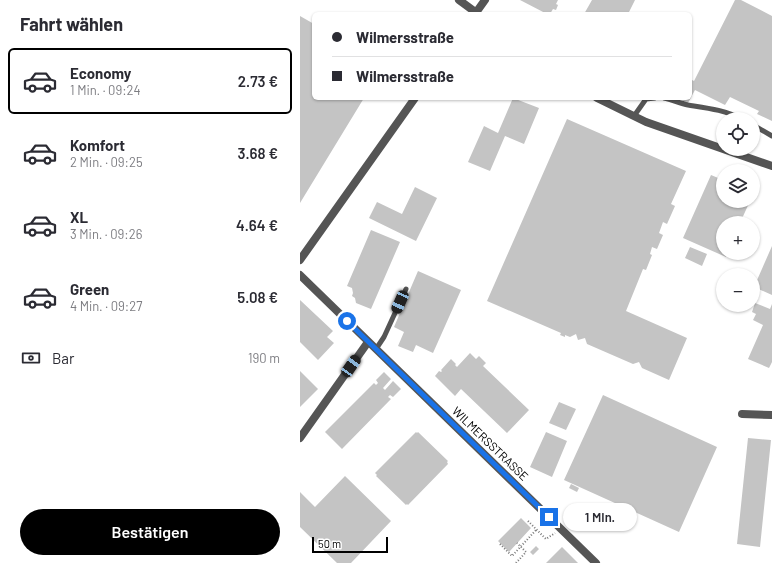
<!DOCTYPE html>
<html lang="de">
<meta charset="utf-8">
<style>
:root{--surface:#fff;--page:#f2f2f3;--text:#2b2b33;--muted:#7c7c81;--line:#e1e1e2;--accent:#000}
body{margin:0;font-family:Barlow,sans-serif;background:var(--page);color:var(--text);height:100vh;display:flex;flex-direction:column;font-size:15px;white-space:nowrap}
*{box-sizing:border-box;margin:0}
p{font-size:13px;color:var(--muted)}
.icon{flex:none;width:22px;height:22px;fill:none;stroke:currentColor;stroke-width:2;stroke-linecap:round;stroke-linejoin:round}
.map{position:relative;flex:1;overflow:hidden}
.panel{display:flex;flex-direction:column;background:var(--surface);width:300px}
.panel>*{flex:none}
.guide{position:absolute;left:12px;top:12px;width:380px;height:88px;border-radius:6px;box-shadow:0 1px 3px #0004;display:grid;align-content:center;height:88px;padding:0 20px;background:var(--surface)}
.tools{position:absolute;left:416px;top:112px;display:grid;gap:8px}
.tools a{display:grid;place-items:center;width:44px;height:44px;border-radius:50%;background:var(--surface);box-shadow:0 1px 3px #0004;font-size:20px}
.scale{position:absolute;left:12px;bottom:10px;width:76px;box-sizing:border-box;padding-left:4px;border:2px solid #000;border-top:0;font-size:11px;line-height:14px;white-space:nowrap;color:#000;-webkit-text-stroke:3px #fff;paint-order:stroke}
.end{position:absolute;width:18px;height:18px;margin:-9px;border:5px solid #1a73e8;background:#fff;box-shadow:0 0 0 2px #fff}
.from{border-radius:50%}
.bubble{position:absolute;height:28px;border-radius:14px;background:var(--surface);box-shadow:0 1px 3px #0004;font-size:13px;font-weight:600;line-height:28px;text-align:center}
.car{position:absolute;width:12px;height:24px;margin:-12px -6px;border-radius:5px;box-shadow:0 0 3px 1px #0007;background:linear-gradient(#222 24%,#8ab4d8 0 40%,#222 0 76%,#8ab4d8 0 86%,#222 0)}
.guide b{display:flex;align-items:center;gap:14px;height:38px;font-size:15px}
.guide b+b{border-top:1px solid var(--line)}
.guide i{width:10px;height:10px;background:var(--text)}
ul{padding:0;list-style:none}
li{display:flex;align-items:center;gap:12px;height:66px;margin:0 8px 6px;padding:0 12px;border:2px solid transparent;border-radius:6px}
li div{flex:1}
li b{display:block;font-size:15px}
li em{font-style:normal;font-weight:600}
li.selected{border-color:var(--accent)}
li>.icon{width:36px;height:36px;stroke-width:1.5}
h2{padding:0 20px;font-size:18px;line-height:48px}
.pay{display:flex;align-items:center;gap:10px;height:44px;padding:0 20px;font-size:15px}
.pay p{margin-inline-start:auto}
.primary-button{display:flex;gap:8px;margin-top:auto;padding:8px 20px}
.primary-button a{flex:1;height:46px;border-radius:24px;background:var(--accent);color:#fff;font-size:16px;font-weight:600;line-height:46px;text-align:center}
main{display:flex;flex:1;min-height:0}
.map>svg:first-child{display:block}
.building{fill:#c4c4c4}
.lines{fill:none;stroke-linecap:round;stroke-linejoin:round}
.path{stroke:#777;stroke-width:2;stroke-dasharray:1 2;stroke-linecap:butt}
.lane{stroke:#555;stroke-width:5}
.street{stroke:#555;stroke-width:8}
.route{stroke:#1a73e8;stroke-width:5}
.labels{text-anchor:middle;stroke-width:3.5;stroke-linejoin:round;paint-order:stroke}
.street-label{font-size:12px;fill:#000;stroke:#fff}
</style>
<main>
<section class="panel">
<h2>Fahrt wählen</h2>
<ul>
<li class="selected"><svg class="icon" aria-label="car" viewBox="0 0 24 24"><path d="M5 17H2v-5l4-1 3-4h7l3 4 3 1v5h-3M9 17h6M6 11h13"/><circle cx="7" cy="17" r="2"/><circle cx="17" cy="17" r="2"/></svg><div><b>Economy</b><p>1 Min. · 09:24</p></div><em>2.73 €</em></li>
<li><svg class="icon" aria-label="car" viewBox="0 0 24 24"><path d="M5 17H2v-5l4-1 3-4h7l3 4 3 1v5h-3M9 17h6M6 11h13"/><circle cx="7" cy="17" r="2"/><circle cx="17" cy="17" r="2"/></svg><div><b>Komfort</b><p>2 Min. · 09:25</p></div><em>3.68 €</em></li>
<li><svg class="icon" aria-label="car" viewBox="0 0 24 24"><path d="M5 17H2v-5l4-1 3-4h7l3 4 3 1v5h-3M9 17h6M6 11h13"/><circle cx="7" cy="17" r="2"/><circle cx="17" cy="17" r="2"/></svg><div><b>XL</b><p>3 Min. · 09:26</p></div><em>4.64 €</em></li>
<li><svg class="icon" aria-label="car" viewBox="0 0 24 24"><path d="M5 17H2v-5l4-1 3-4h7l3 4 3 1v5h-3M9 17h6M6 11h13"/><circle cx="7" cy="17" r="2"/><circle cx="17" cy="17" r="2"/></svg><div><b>Green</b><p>4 Min. · 09:27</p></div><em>5.08 €</em></li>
</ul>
<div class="pay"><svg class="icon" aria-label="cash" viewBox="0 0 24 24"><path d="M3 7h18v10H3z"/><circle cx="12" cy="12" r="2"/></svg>Bar<p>190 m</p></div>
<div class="primary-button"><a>Bestätigen</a></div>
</section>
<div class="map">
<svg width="472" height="563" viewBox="0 0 472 563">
<rect width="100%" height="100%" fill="#fff"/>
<path class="building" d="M220,0H258L256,4L258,5L256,10L253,9L250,14H247Z
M292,0H335L328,14H284Z
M435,0H441L472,16V121L457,114L459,111L430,97L425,105L395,90L388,103L378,98H390V79L394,81Z
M0,16L14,24V98H64L0,203Z
M213,98L239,108L224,144L205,136L190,171L168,162L184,126L198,133Z
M267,119L386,171L371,204L375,206L367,224L363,222L359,233L363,235L357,249L352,247L350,254L352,255L346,270L343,269L326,311L387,338L369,380L342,368L339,362L333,364L287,344L285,338L278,340L276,334L270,337L265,335V337L260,335L261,333L187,301Z
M411,175L423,180V201H450L440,223H423V253H427L426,257L383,238Z
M115,187L137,198L116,241L69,218L77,202L102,214Z
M71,230L100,242L71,309L56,303L55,298L52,296L53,293L52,288L47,286Z
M472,246V295L454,287Z
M390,247L407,254L402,266L385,258Z
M118,271L161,290L133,353L116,345L113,352L98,346L104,332L94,327Z
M0,300L33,331L27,337L34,343L18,360L0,342Z
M455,303L470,309L472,304V362L469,368L448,359L463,325L453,320L456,314L452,312Z
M170,353L176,359L179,356L186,363L183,366L229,410L207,433L161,389L155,396L135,376L139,371L141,372L142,371L141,370L151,359L156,364L155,365L157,367Z
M0,371L18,389L0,407Z
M84,372L91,379L83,388L85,390L93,381L101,389L93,397L90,395L88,397L91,399L42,449L25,432L74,383L76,385L78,383L76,380Z
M303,395L417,447L379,532L264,480Z
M259,402L276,409L266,430L249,423Z
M116,432L117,433L118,432L148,461L147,462L148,464L108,505L107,504L106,505L76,476L77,475L75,473Z
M246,432L267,441L252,477L230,467Z
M448,438L471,440L460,547L437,544Z
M45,476L91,521L51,563H37L0,527V492L15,507Z
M271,484L279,488L277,492L269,488Z
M221,518L231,528L209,552L198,541Z
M236,546L239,549L233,555L230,552Z
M262,547L278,563H246Z"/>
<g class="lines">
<path class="path" d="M228,521L246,539L255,533
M200,544L212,556L236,530
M216,563L226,552L217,543"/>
<path class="lane" d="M364,98C372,100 380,103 388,105C407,108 425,110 442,119
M334,116L346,99L355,98
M453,125L472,136
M76,349L84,337L106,289"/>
<path class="street" d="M159,0L178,14
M175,14L185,0
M297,98L346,122L472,166
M0,260L115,98
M0,275L296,563
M442,414L472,415
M0,438L68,342"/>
</g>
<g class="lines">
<path class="route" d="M47,321L249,517"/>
</g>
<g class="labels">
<g class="street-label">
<text transform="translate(190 444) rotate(44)" y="4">WILMERSSTRASSE</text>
</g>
</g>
</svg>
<div class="tools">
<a><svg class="icon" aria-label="locate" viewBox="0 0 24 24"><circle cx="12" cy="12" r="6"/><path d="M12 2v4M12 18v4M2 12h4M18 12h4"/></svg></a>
<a><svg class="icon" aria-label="layers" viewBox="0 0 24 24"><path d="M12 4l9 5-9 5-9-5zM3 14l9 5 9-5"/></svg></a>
<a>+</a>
<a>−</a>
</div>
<div class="scale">50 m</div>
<i class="end from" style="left:47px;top:321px"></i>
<i class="end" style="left:249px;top:517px"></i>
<div class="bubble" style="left:263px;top:503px;width:74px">1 Min.</div>
<i class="car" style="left:100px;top:302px;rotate:204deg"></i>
<i class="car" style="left:51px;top:366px;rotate:35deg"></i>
<div class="guide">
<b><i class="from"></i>Wilmersstraße</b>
<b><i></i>Wilmersstraße</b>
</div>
</div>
</main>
